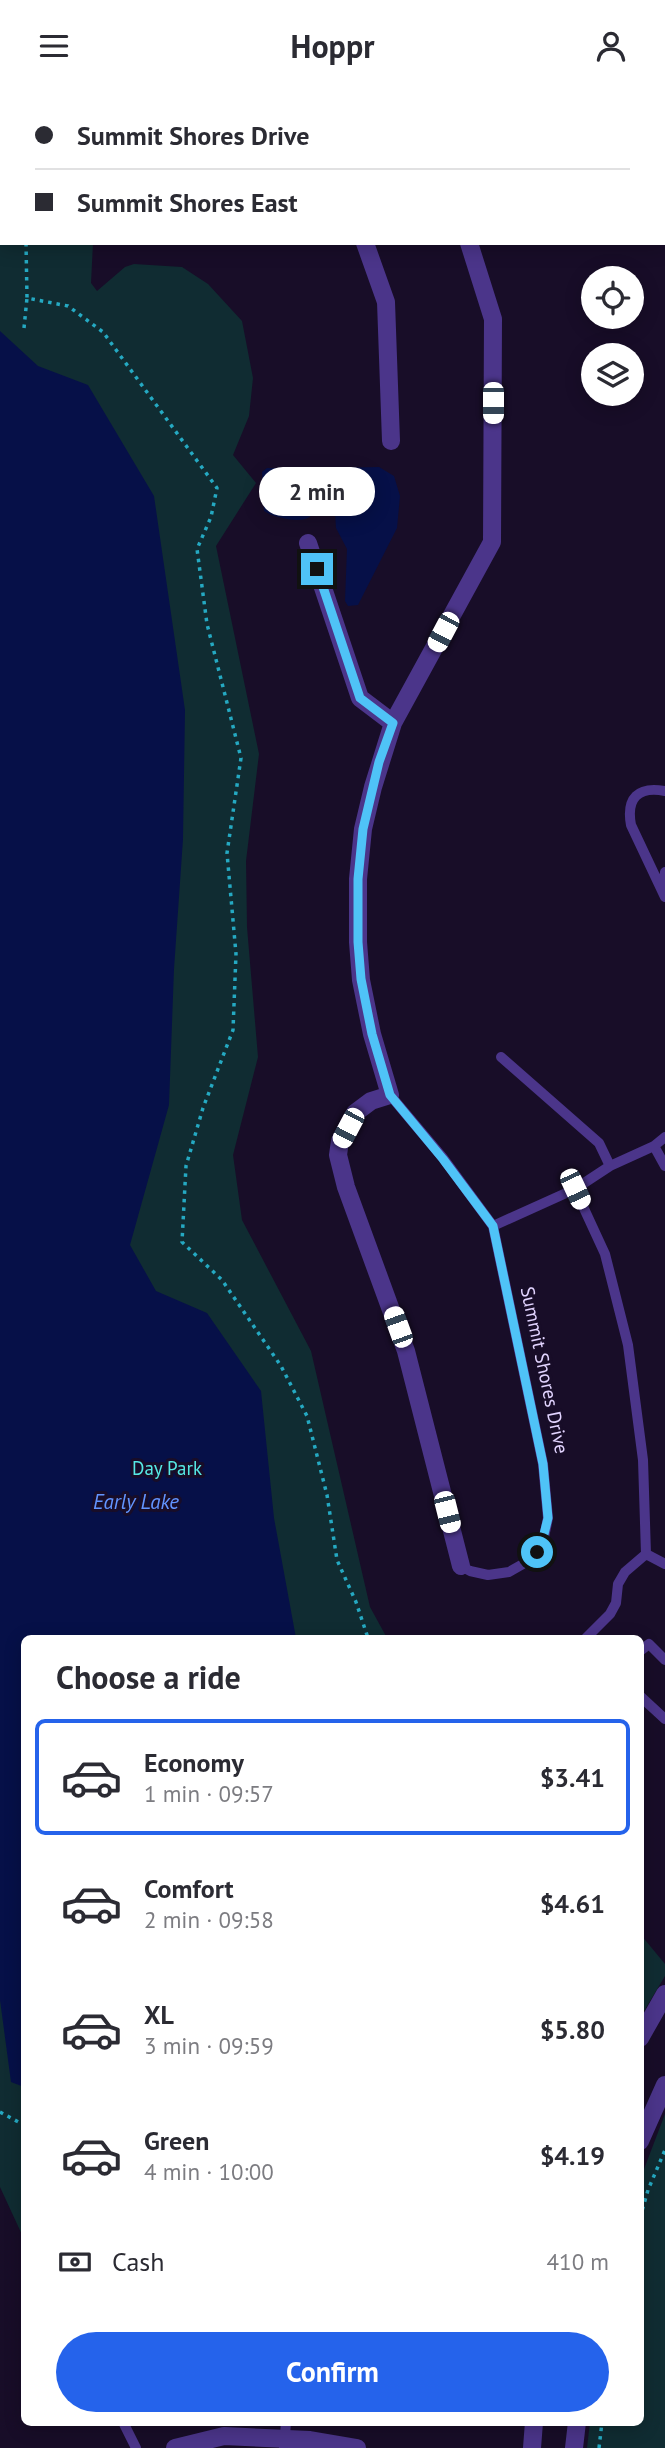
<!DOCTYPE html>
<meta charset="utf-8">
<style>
:root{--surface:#fff;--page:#f2f2f3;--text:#2b2b33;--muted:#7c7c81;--line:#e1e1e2;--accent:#2563eb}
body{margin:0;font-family:"PT Sans",sans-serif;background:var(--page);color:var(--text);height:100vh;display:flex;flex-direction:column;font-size:26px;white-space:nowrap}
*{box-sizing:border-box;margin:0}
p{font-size:23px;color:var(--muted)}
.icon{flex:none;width:38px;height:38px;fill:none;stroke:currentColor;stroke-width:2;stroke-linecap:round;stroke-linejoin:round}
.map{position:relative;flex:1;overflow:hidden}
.sheet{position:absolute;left:21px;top:1544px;width:623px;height:791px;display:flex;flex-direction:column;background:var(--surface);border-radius:10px;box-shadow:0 4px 18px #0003}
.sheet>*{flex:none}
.guide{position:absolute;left:0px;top:0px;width:665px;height:154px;box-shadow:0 4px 18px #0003;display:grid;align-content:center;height:154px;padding:0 35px;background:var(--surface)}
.controls{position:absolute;left:581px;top:175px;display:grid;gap:14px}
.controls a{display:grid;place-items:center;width:63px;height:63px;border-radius:50%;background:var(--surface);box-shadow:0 4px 18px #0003;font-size:35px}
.end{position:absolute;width:32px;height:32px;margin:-16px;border:9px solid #4fc3f7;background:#111;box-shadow:0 0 0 4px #111}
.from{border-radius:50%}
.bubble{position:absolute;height:49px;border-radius:24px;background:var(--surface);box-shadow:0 4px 18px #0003;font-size:23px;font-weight:800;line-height:49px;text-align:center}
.car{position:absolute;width:21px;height:42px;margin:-21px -10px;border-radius:9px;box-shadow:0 0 5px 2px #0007;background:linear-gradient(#fff 24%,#345 0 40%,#fff 0 76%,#345 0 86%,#fff 0)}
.guide b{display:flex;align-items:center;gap:24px;height:66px;font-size:26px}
.guide b+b{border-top:2px solid var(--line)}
.guide i{width:18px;height:18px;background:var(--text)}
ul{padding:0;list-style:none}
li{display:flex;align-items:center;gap:21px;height:116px;margin:0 14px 10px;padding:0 21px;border:4px solid transparent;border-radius:10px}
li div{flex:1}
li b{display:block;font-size:26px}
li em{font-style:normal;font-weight:800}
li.selected{border-color:var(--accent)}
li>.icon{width:63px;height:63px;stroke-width:1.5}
h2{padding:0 35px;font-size:32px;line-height:84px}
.pay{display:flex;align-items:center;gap:18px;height:77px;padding:0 35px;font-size:26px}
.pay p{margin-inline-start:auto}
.action{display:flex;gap:14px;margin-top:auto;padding:14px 35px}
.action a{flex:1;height:80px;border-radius:42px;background:var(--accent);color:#fff;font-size:28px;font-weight:800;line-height:80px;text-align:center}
header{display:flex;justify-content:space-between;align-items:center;height:91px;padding:0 35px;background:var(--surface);font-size:32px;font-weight:800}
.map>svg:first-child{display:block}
.green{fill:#102c32}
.water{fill:#061048}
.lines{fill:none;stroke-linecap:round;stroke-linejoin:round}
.path{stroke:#25a9c2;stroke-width:3.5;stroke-dasharray:3.5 5;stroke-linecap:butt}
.service{stroke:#4b358a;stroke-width:10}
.minor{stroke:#4b358a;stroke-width:18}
.tertiary{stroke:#4b358a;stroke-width:18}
.secondary{stroke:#8f6bff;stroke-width:18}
.route{stroke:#4fc3f7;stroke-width:9}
.labels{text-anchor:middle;stroke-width:6;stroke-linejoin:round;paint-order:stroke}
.street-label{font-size:19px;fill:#e2d4ff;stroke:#180d28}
.park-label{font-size:19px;fill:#56e9e5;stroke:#180d28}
.water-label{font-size:21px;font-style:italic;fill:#6294ff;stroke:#180d28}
</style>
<header><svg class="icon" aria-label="menu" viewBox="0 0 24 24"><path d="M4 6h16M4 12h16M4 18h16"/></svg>Hoppr<svg class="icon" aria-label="person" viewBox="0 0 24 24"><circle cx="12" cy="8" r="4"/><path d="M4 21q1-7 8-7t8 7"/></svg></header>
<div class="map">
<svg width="665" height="2357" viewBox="0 0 665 2357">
<rect width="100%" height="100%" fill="#180d28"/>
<path class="green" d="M2,52V152H93L91,192L97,200L125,176L134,173L182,176L208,193L242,230L253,287L249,325L233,364L256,392L216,455L259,663L246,770L247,836L258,966L233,1064L242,1129L311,1260L370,1516L387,1547H24V2148L0,2096V53Z
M641,1844L665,1873V1885L641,1925Z
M665,2023V2357H587L590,2331H640L641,2086Z"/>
<path class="water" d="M0,240L38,275L88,294L154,405L185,619L183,748L174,878L169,1014L130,1154L156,1200L207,1222L261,1300L274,1427L296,1547H24V1996L11,1991L0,1909Z
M379,376L394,385L400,405L397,437L358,514L348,515L345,510L347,458L336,437L335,421L319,418C315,421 310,427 305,428C294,431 273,426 264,420L262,381L267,377L296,378L315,382L334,377Z"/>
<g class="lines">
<path class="path" d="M26,152L27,207L68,215L103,241L217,397L211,426L197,458L207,533L241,667L227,762L236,863L233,939L203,1017L186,1075L182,1151L222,1189L281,1275L307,1325L327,1404L337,1469L356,1511L368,1547
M24,237L27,207
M0,2021L24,2034
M640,2127L648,2099L665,2059
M599,2357L602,2331"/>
<path class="service" d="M94,0L95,2
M665,700C638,695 626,707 631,734L665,806
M663,801L665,781
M501,966L599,1052L610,1075
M390,1004L443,1067L493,1135L543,1373L548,1427L543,1451L537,1461L530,1469L509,1481L488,1484L470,1480L461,1475
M654,1055L665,1075
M575,1098L605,1163L628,1254L643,1369L646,1463L625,1481L618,1493L616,1512L610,1523L586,1547
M493,1135L575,1098L610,1075L654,1055L665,1046
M646,1463L665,1473
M640,1560L649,1553L665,1569
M640,1605L665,1628
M123,2331L136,2357
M284,2357L286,2331"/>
<path class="minor" d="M365,152L386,211L391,350
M308,452L360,607L393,632
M461,1475L406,1260L346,1096L338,1064L340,1050L355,1022L371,1010L390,1004L372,943L361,889L358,851V788L363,738L373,696L393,632L492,451L493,228L469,152
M175,2357L224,2345L310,2349L357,2357"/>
<path class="tertiary" d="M640,1947L665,1903
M640,2050L665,1994
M532,2357L534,2331
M574,2357L577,2331"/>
<path class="secondary" d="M26,2L31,0
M125,2L130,0
M0,13L2,12
M0,53L2,52"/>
</g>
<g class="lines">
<path class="route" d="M317,478L360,607L393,632L379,671L363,738L358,788V851L361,888L372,943L390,1004L443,1068L493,1135L543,1373L548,1427L542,1451L537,1461"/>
</g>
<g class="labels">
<g class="street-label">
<text transform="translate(545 1279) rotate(78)" y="7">Summit Shores Drive</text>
</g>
<g class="park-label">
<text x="167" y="1384">Day Park</text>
</g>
<g class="water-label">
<text x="136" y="1418">Early Lake</text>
</g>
</g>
</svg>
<div class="controls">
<a><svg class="icon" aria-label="locate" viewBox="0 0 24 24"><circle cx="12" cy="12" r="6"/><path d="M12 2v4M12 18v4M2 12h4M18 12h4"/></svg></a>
<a><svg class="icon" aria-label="layers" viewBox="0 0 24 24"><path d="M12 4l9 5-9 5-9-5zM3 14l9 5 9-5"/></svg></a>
</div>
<i class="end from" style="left:537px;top:1461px"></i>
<i class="end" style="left:317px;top:478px"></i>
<div class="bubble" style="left:259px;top:376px;width:116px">2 min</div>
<i class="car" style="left:493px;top:312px;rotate:180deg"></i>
<i class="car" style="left:443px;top:541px;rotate:208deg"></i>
<i class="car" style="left:348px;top:1037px;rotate:208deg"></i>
<i class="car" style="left:575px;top:1098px;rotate:155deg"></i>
<i class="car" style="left:398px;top:1236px;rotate:340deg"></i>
<i class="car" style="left:447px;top:1421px;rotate:166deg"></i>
<div class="guide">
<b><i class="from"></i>Summit Shores Drive</b>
<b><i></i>Summit Shores East</b>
</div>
<section class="sheet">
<h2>Choose a ride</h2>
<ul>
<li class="selected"><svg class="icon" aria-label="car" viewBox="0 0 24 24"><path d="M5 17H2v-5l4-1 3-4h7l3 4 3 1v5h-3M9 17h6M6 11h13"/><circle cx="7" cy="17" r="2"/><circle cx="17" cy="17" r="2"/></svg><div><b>Economy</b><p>1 min · 09:57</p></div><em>$3.41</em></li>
<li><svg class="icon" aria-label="car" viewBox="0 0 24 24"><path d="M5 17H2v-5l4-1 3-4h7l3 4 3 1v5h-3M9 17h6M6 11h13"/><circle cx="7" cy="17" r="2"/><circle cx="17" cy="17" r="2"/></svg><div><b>Comfort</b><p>2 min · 09:58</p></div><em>$4.61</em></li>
<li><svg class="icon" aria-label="car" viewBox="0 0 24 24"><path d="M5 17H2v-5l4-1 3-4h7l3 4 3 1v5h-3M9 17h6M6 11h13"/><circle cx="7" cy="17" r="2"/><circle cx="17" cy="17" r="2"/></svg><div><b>XL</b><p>3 min · 09:59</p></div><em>$5.80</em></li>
<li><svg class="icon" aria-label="car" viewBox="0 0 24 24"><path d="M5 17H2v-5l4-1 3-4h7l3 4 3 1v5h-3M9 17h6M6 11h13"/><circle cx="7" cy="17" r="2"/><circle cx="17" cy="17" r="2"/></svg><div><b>Green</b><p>4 min · 10:00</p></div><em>$4.19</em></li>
</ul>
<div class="pay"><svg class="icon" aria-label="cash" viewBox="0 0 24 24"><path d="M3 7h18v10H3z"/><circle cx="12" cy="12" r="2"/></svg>Cash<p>410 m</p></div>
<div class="action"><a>Confirm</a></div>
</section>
</div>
